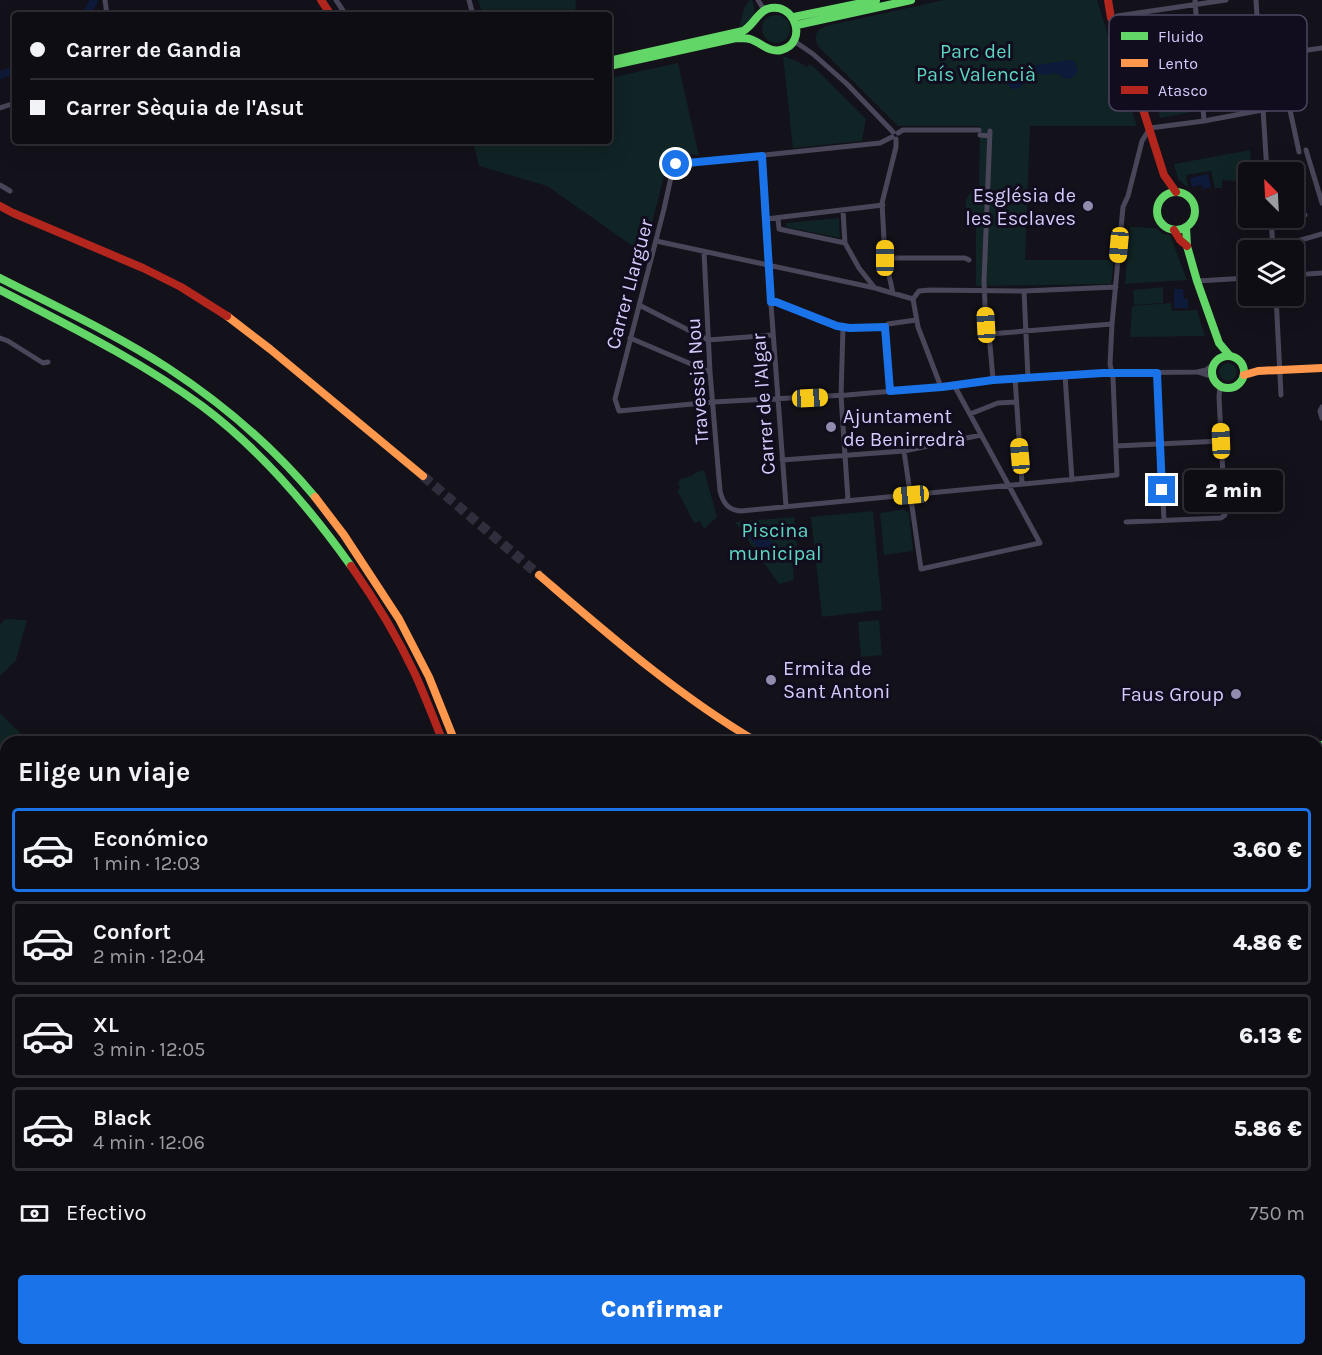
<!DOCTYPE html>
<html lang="es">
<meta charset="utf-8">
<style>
:root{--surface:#0e0d14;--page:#17161d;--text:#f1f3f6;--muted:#9b9ca0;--line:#2e2d34;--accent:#1a73e8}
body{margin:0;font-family:Karla,sans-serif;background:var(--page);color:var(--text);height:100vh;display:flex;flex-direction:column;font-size:22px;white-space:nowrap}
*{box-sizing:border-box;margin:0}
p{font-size:20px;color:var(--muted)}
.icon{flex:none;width:33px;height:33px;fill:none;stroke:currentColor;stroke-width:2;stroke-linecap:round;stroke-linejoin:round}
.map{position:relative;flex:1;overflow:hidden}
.sheet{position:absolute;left:0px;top:736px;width:1323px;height:620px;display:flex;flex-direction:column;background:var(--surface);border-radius:18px 18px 0 0;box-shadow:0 6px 24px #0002,0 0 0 2px var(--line)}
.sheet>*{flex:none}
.top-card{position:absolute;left:12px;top:12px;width:600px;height:132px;border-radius:6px;box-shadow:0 6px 24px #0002,0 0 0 2px var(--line);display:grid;align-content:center;height:132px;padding:0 18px;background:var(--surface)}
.needle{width:39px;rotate:336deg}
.buttons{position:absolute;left:1238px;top:162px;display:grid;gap:12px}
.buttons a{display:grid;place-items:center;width:66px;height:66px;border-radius:6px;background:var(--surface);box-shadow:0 6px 24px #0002,0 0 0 2px var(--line);font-size:30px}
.end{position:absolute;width:27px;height:27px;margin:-14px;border:8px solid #1a73e8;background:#fff;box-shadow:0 0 0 3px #fff}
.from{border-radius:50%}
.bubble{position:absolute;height:42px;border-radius:6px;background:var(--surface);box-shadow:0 6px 24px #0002,0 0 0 2px var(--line);font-size:20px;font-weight:800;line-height:42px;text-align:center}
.car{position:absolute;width:18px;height:36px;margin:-18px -9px;border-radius:8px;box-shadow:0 0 4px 2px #0007;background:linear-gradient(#f5c518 24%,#345 0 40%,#f5c518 0 76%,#345 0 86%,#f5c518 0)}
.top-card b{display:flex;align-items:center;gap:21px;height:57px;font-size:22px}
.top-card b+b{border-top:2px solid var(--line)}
.top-card i{width:15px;height:15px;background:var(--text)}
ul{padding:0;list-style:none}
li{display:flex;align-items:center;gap:18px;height:84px;margin:0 12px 9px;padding:0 6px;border:3px solid var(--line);border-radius:6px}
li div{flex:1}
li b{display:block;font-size:22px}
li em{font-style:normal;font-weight:800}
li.on{border-color:var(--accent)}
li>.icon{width:54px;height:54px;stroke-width:1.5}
h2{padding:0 18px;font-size:27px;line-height:72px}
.pay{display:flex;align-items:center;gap:15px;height:66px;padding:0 18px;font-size:22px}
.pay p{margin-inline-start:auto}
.action{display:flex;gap:12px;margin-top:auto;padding:12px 18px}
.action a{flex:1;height:69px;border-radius:6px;background:var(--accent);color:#fff;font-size:24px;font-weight:800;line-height:69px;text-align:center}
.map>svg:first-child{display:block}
.green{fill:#102325}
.water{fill:#0e1a39}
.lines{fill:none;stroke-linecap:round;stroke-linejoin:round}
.canal{stroke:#0e1a39;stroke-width:8}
.highway-tunnel{stroke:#302d3c;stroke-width:10;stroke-dasharray:10 5;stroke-linecap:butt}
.street{stroke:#49465a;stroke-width:5}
.fast{stroke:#63d668;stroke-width:8}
.slow{stroke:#ff974d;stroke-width:8}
.jam{stroke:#b3261e;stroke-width:8}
.route{stroke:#1a73e8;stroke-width:8}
.poi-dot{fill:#918bad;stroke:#110d1e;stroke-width:2}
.labels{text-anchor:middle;stroke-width:6;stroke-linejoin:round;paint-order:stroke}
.park-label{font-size:20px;fill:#5dd7c2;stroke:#110d1e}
.poi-label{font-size:20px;fill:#d5ccfc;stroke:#110d1e;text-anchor:end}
.street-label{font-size:20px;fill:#d5ccfc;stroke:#110d1e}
.key{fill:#110d1e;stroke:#4c4661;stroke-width:1.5}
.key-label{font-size:16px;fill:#d5ccfc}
</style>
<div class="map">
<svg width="1322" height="1355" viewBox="0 0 1322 1355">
<rect width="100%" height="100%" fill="#13111a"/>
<path class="green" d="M478,0H576L575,15H483Z
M750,0H752C757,10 753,18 748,26L739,28L744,8Z
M944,0H1097L1137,126H1030L1025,260H1114L1111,284L976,286V228L965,227L973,217C959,206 967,193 979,186L980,126H898L818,46C813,37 817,29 826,26Z
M762 29a14 14 0 1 1 28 0a14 14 0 1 1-28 0Z
M783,56L799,62L807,67L810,64L816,69L866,119L862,141L793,148Z
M678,63L699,156L671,149L644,254L547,186L479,166L473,141H609V78Z
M1193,90L1197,111L1160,118L1156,98Z
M1250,150L1252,172H1248V182L1222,180V188H1215L1211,171L1186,175L1188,187H1187L1178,179L1174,164Z
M839,218L840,238L786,227V223Z
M1130,227L1156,228L1163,234L1170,235L1187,280L1125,284Z
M1163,287V303L1134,305L1133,290Z
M1171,303L1172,311L1197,310L1205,336L1130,337L1132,306Z
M1219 372a9 9 0 1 1 18 0a9 9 0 1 1-18 0Z
M704,470L717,517L704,529L700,521L694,523L677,490L680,489L678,482L681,479L691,476L695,473Z
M903,509L909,513L913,551L884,555L880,513Z
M873,511L882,610L822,617L811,517Z
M794,517L799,564L793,565L794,580L779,584L735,522Z
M5,619L27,620L16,660L0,676V625Z
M879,620L882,655L861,657L858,622Z
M0,713L29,742H6V847L0,853Z
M948,1350H973C981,1355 993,1354 1001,1350H1141L1143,1355H949Z"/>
<path class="water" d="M1068,60L1074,61L1078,69L1076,75C1065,83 1067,77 1057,74C1051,72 1053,75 1047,75C1042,75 1036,73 1031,73L1030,71L1032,66Z
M1007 81a8 8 0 1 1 16 0a8 8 0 1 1-16 0Z
M1208,174L1211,187L1203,189L1202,185L1192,187L1190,178Z
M1174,289H1183L1184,299H1188V308H1174Z
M760,527L776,549L764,557L748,535Z"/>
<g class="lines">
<path class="canal" d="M86,15L94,0
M0,75L15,70"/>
<path class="highway-tunnel" d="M423,476L539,575"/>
<path class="street" d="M105,0L107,15
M336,0L346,15
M469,0L473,15
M758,0L764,10
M1195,0L1204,121
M1256,0L1267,172
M1117,16L1226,0
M794,41L813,54L847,84L893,132
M1260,57L1322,48
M1283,106L1290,110L1299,152
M0,108L15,103
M990,131L984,282L986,325L989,334L993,379
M898,133L903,130H979
M980,135L989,136
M892,137L880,143L676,164L673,168L664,209L615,399L619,411L713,402L847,395L941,387L993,379L1111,373L1197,372L1206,370L1214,364
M1306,150L1322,203
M761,156L768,264L786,506
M0,185L10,191
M1293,217L1305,215
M778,218L779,229L845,243L843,211
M1271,218L1273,249
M766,219L883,205
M1271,222L1293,218
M656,241L875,288L913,299L918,327L941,387
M845,243L859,268L874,287
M1273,248L1322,234
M704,252L710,372L720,491C723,503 728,510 741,511L1117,475L1113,378L1110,364L1112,324L1123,207L1128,196L1142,141L1150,128L1204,121L1283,106L1261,66
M885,258H965L969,260
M1293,275L1322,273
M1197,281L1248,278
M1024,291L1028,378
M893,293L885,258L882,203L896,147V139
M1276,296L1281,395
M913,299L919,291L930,290L1024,291L1116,287
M771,302H776L843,327L868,328L885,327L888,324L916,320
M639,305L708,340L773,335
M843,327L841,396L848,500
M885,327L890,391
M989,334L1112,324
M0,338L8,341L43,363L48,362
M630,338L710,372
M1198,372L1213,377
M1157,373L1164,520
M1065,375L1072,480
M1015,378L1022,483
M1322,407L1320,411L1322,418
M970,414L998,403L1016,402
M1116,446L1221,441
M904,451L921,569L1040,543L954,385
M782,460L904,451L981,435
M1126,522L1221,518L1225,515L1219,397L1220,386
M1322,950V951
M778,1350L781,1355
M1152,1350L1153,1355
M727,1355L730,1350
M791,1355L800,1350"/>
<path class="fast" d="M794,17L876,0
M797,25L911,0
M609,61L743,31C753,26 757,13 767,9C795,0 809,43 781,50C769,53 760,42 750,39C745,38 741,38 736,38L609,66
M1157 211a19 19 0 1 1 38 0a19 19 0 1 1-38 0Z
M1186,227L1187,246L1197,281L1219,343L1230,356
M0,278C57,307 115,334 168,368C223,404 273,447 315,497
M0,290C69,326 139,360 202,406C261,450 309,507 351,566
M1212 372a16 16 0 1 1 32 0a16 16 0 1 1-32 0Z
M1317,748L1322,745
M1317,794L1322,792
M1317,847L1322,864
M505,1350L506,1355
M1259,1355L1260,1350"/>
<path class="slow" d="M227,316L270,349L423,476
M1244,375L1258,371L1322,368
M315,497L344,535L399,619L429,677L455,742
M539,575C609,635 677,695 757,742
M1318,819L1322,834
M1317,909L1322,870"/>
<path class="jam" d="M321,0L331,15
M1108,0L1111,18L1116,25L1164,175L1176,192
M0,206L13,213L143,268L181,287L227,316
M1174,230L1180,240L1187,246
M351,566C375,600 397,636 415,674C425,696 434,719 443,742
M494,1350L495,1355"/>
</g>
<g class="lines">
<path class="route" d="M676,164L762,156L771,302H776L837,326L850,328L885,327L890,391L942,387L993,380L1103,373H1157L1162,490"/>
</g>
<g class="poi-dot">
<circle cx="1088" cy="206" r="6"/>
<circle cx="831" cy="427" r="6"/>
<circle cx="771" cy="680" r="6"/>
<circle cx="1236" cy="694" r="6"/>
</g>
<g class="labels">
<g class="park-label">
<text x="976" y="58">Parc del<tspan x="976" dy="23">País Valencià</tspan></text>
<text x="775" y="537">Piscina<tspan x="775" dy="23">municipal</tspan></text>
</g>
<g class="poi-label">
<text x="1076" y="202">Església de<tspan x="1076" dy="23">les Esclaves</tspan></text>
<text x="843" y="423" text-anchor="start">Ajuntament<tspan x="843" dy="23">de Benirredrà</tspan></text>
<text x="783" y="675" text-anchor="start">Ermita de<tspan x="783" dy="23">Sant Antoni</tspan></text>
<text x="1224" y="701">Faus Group</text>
</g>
<g class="street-label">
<text transform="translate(629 284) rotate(-75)" y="7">Carrer Llarguer</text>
<text transform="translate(697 381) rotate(-94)" y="7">Travessia Nou</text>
<text transform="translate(763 404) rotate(-94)" y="7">Carrer de l'Algar</text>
</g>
</g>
<rect x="1109" y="15" width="198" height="96" rx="9" class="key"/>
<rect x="1121" y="32" width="27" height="8" fill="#63d668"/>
<rect x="1121" y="59" width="27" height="8" fill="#ff974d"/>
<rect x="1121" y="86" width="27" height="8" fill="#b3261e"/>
<g class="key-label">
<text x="1158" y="42">Fluido</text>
<text x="1158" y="69">Lento</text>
<text x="1158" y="96">Atasco</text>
</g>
</svg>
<div class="buttons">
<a><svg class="needle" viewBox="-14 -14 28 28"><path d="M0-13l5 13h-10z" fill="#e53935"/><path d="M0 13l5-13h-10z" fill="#9b9ca0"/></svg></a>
<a><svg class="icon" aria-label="layers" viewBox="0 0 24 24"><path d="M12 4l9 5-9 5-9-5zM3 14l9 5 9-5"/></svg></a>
</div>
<i class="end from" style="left:676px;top:164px"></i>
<i class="end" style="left:1162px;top:490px"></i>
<div class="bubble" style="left:1184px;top:470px;width:99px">2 min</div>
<i class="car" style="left:1119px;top:245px;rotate:185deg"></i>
<i class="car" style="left:885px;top:258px;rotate:0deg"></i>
<i class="car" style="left:986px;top:325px;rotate:357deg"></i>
<i class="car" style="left:810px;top:398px;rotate:87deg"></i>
<i class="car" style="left:1221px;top:441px;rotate:358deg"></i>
<i class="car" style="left:1020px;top:456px;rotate:355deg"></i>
<i class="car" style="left:911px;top:495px;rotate:265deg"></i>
<div class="top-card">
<b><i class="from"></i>Carrer de Gandia</b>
<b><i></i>Carrer Sèquia de l'Asut</b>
</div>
<section class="sheet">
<h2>Elige un viaje</h2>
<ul>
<li class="on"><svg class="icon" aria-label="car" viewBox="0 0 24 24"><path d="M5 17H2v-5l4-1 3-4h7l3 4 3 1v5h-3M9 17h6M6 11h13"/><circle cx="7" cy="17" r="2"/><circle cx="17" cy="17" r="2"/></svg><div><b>Económico</b><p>1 min · 12:03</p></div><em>3.60 €</em></li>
<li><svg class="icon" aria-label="car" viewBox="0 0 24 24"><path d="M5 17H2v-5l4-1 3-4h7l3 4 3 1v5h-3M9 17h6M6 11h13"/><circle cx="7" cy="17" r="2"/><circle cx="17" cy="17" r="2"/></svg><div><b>Confort</b><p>2 min · 12:04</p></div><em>4.86 €</em></li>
<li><svg class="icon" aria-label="car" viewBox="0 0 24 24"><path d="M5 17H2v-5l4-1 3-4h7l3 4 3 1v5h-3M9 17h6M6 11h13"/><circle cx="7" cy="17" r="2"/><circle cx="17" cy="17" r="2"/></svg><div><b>XL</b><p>3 min · 12:05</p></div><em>6.13 €</em></li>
<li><svg class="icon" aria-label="car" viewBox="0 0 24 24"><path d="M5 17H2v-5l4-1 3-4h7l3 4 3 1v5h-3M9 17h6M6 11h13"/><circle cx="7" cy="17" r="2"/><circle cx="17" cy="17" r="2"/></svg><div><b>Black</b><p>4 min · 12:06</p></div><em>5.86 €</em></li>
</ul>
<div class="pay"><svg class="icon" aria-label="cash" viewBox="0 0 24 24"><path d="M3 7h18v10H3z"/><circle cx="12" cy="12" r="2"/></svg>Efectivo<p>750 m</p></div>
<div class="action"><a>Confirmar</a></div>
</section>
</div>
